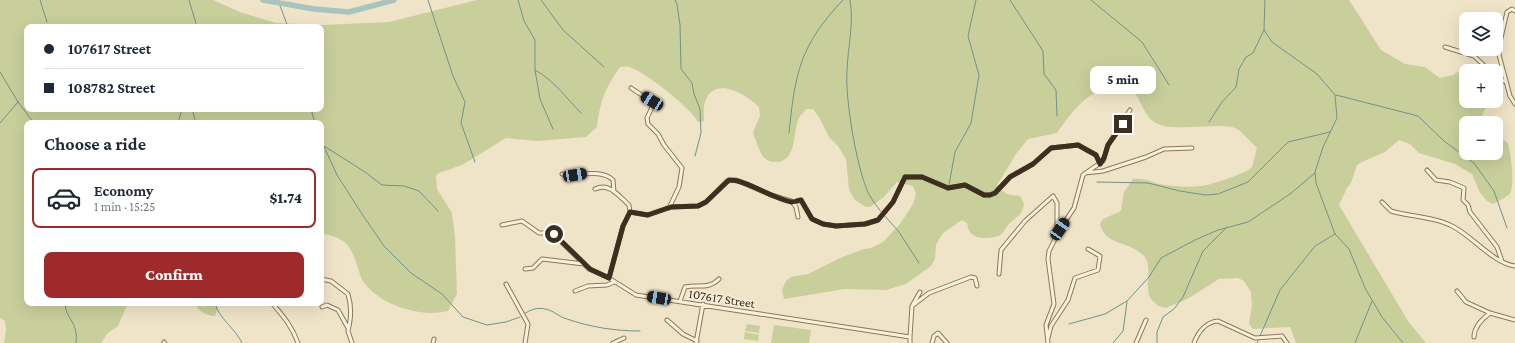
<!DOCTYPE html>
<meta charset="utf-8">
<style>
:root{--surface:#fff;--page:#f2f2f3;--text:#1f2937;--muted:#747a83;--line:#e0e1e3;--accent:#9e2a2b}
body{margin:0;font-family:"Crimson Pro",serif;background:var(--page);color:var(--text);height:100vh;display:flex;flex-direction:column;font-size:15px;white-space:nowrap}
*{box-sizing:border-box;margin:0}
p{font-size:13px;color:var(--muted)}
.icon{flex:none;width:22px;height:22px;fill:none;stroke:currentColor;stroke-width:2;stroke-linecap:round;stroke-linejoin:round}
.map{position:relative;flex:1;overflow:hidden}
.details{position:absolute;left:24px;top:120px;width:300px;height:186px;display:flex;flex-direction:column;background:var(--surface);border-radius:8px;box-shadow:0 4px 16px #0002}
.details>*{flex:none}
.hud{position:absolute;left:24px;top:24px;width:300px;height:88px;border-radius:8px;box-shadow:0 4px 16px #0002;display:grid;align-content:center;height:88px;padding:0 20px;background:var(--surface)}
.controls{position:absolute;left:1459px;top:12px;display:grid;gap:8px}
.controls a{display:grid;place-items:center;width:44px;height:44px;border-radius:8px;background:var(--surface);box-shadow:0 4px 16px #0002;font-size:20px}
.end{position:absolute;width:18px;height:18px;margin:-9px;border:5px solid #3d2e20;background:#fff;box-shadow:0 0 0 2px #fff}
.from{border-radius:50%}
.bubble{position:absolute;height:28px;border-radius:8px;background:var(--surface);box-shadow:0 4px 16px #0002;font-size:13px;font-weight:800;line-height:28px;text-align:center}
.car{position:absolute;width:12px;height:24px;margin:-12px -6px;border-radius:5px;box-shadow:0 0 3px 1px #0007;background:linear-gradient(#222 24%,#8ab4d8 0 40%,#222 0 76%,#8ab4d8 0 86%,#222 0)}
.hud b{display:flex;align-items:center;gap:14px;height:38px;font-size:15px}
.hud b+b{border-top:1px solid var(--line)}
.hud i{width:10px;height:10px;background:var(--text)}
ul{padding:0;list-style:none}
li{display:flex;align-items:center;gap:12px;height:60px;margin:0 8px 6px;padding:0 12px;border:2px solid transparent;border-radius:8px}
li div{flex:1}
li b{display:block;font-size:15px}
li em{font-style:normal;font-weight:800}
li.active{border-color:var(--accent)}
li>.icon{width:36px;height:36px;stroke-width:1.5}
h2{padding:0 20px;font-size:18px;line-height:48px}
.primary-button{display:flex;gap:8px;margin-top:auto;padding:8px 20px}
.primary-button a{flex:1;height:46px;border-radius:8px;background:var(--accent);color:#fff;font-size:16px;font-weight:800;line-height:46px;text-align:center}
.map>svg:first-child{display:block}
.green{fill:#c9cf9b;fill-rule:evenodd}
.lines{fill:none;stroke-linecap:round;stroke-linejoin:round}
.stream{stroke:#6f938a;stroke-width:1}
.river{stroke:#a9c4bc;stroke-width:5.5}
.street-casing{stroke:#8d765c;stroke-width:5}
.street{stroke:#faf1dc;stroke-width:3}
.route{stroke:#3d2e20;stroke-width:5}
.labels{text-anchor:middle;stroke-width:3.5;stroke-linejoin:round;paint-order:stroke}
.street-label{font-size:13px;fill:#3d2e20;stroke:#f7eed8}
</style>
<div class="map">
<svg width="1515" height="343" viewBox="0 0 1515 343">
<rect width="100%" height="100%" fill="#f0e4c8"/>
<path class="green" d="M0,0H213L240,12L276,23L322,25L389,22L477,0H1349L1381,50L1405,64L1425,67L1440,78L1453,75L1464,68L1471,71H1466V101L1488,102L1479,123H1466V153H1496V136H1498L1508,143C1511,155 1515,184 1510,194C1505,198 1498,201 1493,204L1487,201L1479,191L1472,174L1455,164L1419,153L1410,144L1399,140L1385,152L1362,162L1357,165L1351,183L1347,188L1339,205L1408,321L1426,343H1296L1290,327L1253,329L1249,324L1252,305L1251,292L1244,281L1238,278L1219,279L1189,298L1166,308C1163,307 1157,306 1155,303C1140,292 1155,268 1144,256C1130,241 1105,246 1100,224L1103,219L1121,211L1124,192L1133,179C1145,177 1154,184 1166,185C1201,190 1215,184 1247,171L1252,167L1257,148L1239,130L1232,127C1211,124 1184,130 1164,126C1150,123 1146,114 1140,102C1139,99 1137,95 1135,94C1131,90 1123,89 1118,88C1091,85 1071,113 1057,133L1028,139L1016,154L997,185C1003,194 1009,195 1020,196L1024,204C1022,216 1018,215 1010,223C1006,227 1004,233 1000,235C993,239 975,240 970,232C968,230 968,226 967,223L962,220L943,233L939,239L936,245L935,259L931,266L906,284L886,290L845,289L784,299L782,290L786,281L791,277L808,274L842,257L864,249L871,248L883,242L900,224L913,204L916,194L913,186L897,182L883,198L870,207H866L855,200L849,190L846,159L838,146L829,137L820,119L813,109H806C805,111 802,114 800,116C792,130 798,162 776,162C761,163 759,147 754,136L753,132L760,116L759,107C746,94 714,75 705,102C703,107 704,116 704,121L698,122C692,109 643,70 629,67C627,66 623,67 620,67C605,88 600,102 597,127L586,137L538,141L506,138L462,165L439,173L436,176L437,189L452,213L455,237L457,294L448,311C419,318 379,305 362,280C360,276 359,270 357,265C349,242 345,239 321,233V123H27V303H128L118,326L108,333L101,343H4L6,330L5,321L0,318ZM27,27H321V109H27Z
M195,303H219L215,316C207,316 198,311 195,303Z
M747,324L760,326L759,333L745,331Z
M774,325L811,330L809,343H771Z
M745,332L759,335L758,341L744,339Z"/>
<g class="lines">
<path class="stream" d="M40,0L47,22
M189,0L197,27
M428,0L453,76L465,102L461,123L475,162
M518,0L524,21L535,40V70L540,99L553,129
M541,0L563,30L604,67
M675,0L677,4L680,25L681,69L692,83L694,94L700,109L701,133L695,156
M850,0C854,23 848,47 847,70C845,99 856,163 867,190C870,198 877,206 882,213
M1010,0L1043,51L1044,74L1056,90L1057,116
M1091,0L1142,42L1169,85
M1265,0L1264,30L1272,42L1317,74L1335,95L1337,118L1323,147L1315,172L1316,183L1335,234L1349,249L1365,288L1382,317L1403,343
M279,3L288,27
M535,70C554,80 566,98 581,113
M0,72L18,102L34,123
M1336,95L1418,116L1444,141L1474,163L1494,191L1507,228
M192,109L196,123
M311,109L315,123
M1209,122L1222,102L1236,87L1239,69L1246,57L1253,53L1264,30
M0,123L18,102
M178,123L182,109
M789,133C795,73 800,45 843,0
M321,140L337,175L362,214L384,246L411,273L442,294L463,317L487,325L506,322L520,317
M324,146L365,172L382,185L404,186L419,191L438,211
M1097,182L1148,183L1180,191L1205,195L1218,194L1248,182L1288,142L1330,132
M949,185L955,152L971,123L979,75L968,36L976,0
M884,215L899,232L919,263
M65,303C65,319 79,322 76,343
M215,303C218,318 236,329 242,343
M524,314C530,310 537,307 545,309C553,310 559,317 567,319C590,327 615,331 640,331
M1069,324L1105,314L1127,301L1149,277L1161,258L1195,240L1218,230L1248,222L1290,194L1315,173
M1113,343L1123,331L1127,302
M1157,343V332L1163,317L1174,309L1183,297L1203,251L1227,227
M1257,343L1280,290L1315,246L1335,234
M1355,343L1372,301"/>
<path class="river" d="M263,0L314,9L349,12L394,0"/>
<g class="street-casing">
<path id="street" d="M1515,11L1512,9L1507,12L1500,42L1499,55L1510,96L1515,104
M1445,47L1474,56L1490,71
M1496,77L1506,82
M631,88L654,103L647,118L648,124L658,134L664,145L682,168L679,187L669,208
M1427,170L1436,180L1450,182L1464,188L1463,200L1468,205L1470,212L1497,247L1502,261
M1085,173L1103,171L1146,157L1164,149L1192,148
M562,174C577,177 600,168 613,180L614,192
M595,189C609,182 619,196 629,205L630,212
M1382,202L1391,211C1411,217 1431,216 1450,225C1471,234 1492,263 1515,266
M793,203L801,200L812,219L823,224L836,226L865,224L878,220L893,202L905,177H922L948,188L965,185L984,195H990L995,193L1010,177L1033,164L1051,148L1078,145L1096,155L1100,164
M502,225L522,221L539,233H552L589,269L609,278L636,295L910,337V343
M525,269L533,268L542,259L584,264
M999,274L1001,250L1025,221L1053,196L1057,203V232
M609,278L623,226L630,212L647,215L671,207L698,206L706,202L727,181L736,180L771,195L791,201L796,207L798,217
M321,279L331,281L348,294C352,308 351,318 348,331L352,343
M506,284L528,324L525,343
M575,291L588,286L607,285L614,282
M1457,291L1466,302L1490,313L1515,320
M680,301L685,287C698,284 708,290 719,279
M272,303C283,316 292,326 298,343
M912,306L929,293L971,277L975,278L977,286
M322,307L327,305L338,310L348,328
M667,320L683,334L697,341
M910,337L912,306L920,292
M1474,337C1474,327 1482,319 1490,313
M1048,338L1051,326L1068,300L1075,278L1098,270L1100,256L1088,249
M164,342L165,343
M433,343L434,339
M613,343L624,338
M696,343L703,304
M932,343L934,336L938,333L947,343
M1048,343L1046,325L1054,304L1048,259L1049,251L1060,229L1074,208L1083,175L1103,161L1108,145L1130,110
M1136,343L1146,320
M1194,343C1198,332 1206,322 1218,321L1255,338L1282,336L1287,343"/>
</g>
<use href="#street" class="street"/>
</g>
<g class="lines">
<path class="route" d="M554,234L590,269L609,278L623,226L630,212L648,215L671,207L698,206L706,202L729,180C745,179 773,199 792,202C795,202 798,200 801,200L812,219L823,224L836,226L865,224L878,220L893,202L905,177H922L948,188L965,185L984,195H990L995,193L1010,177L1033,164L1051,148L1078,145L1096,155L1100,164L1104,158L1108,145L1123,124"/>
</g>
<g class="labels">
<g class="street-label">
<text transform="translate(722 298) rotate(9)" y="5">107617 Street</text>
</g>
</g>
</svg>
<div class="controls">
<a><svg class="icon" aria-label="layers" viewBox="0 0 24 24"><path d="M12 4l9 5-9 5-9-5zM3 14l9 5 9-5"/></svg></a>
<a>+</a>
<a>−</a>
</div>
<i class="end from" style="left:554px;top:234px"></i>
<i class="end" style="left:1123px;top:124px"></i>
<div class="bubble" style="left:1090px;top:66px;width:66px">5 min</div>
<i class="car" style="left:652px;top:101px;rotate:302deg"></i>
<i class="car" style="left:575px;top:175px;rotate:81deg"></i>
<i class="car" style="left:1060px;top:229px;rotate:34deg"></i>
<i class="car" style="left:659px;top:298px;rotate:279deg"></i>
<div class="hud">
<b><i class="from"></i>107617 Street</b>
<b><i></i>108782 Street</b>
</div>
<section class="details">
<h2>Choose a ride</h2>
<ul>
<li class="active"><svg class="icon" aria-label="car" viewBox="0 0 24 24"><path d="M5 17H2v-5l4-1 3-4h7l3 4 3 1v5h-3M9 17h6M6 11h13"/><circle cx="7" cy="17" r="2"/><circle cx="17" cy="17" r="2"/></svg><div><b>Economy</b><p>1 min · 15:25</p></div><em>$1.74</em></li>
</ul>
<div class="primary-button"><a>Confirm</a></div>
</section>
</div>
